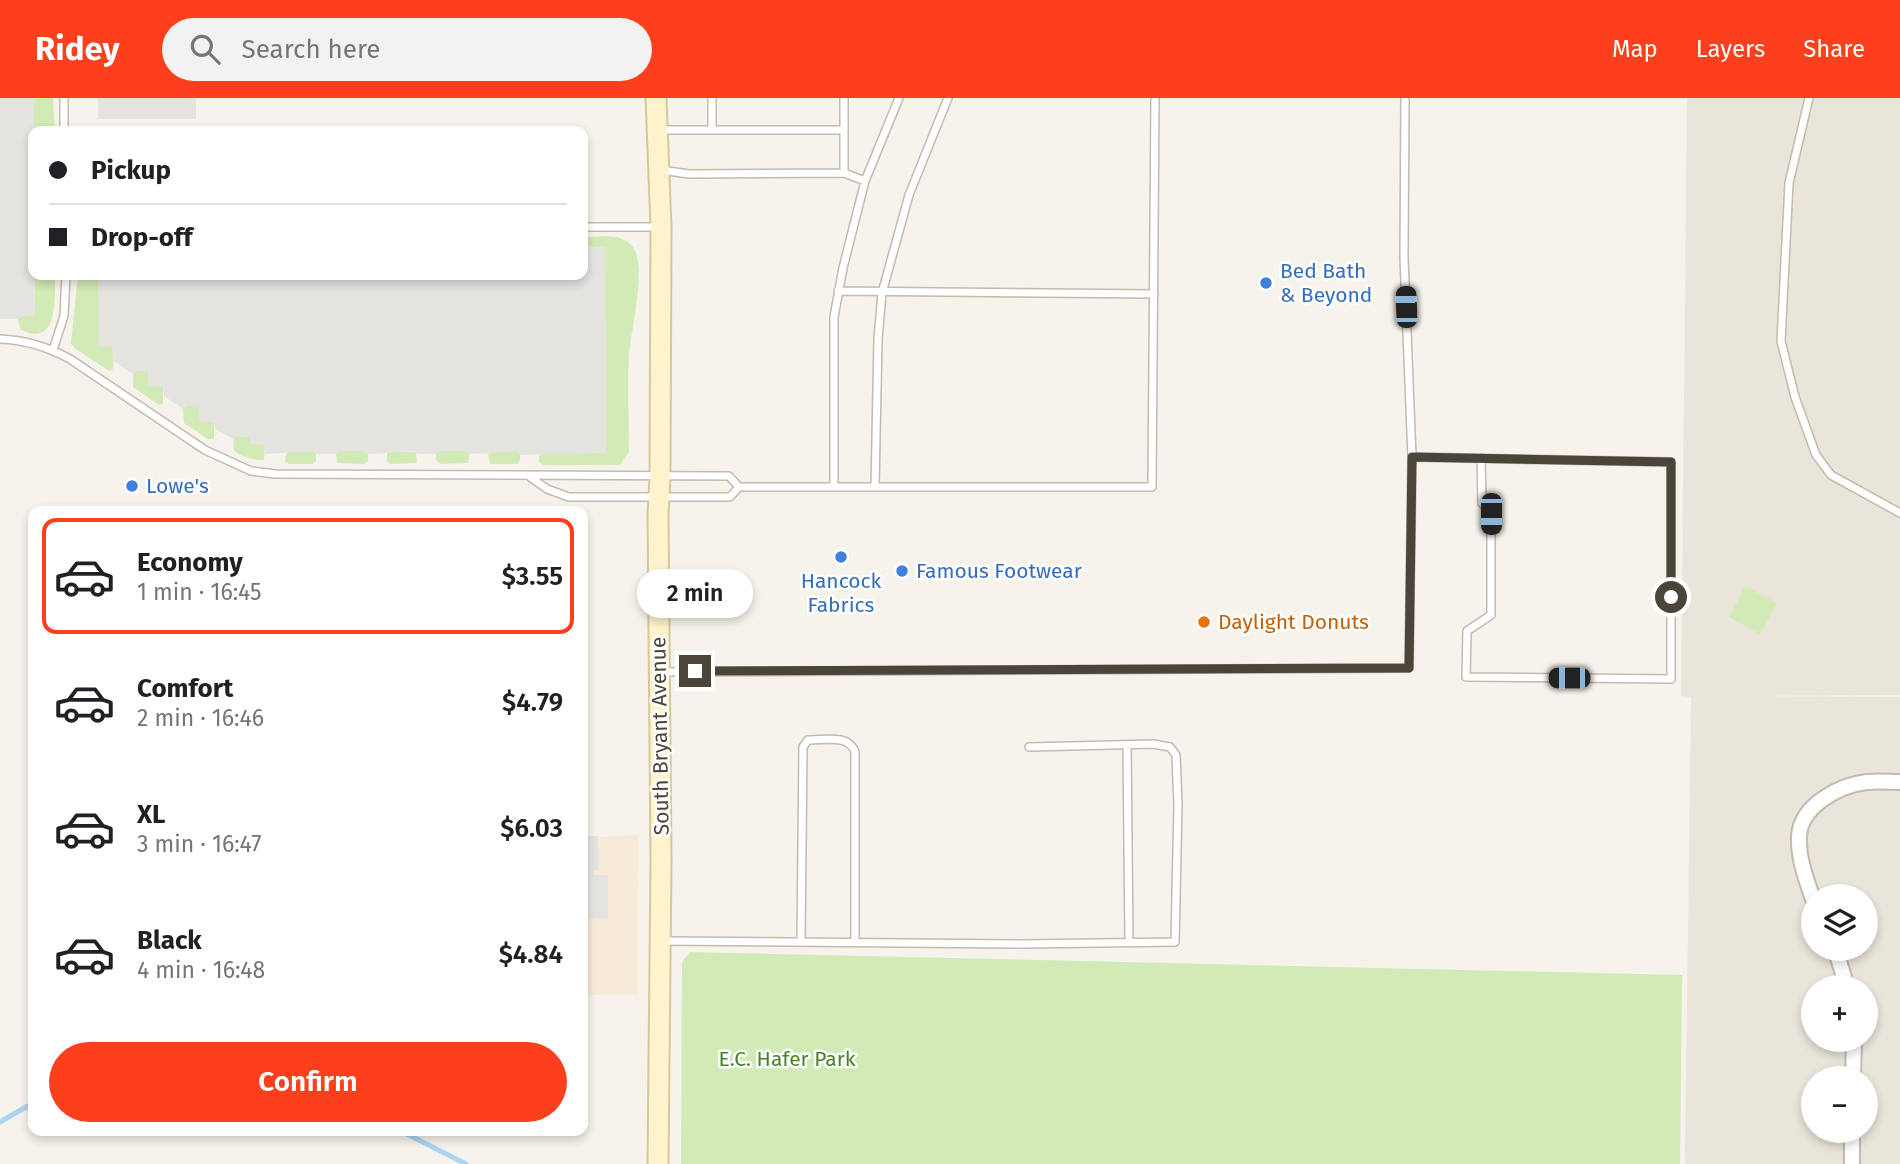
<!DOCTYPE html>
<meta charset="utf-8">
<style>
:root{--surface:#fff;--page:#f2f2f2;--text:#202124;--muted:#757577;--line:#e0e0e0;--accent:#fc3f1d}
body{margin:0;font-family:"Fira Sans",sans-serif;background:var(--page);color:var(--text);height:100vh;display:flex;flex-direction:column;font-size:26px;white-space:nowrap}
*{box-sizing:border-box;margin:0}
p{font-size:23px;color:var(--muted)}
.icon{flex:none;width:38px;height:38px;fill:none;stroke:currentColor;stroke-width:2;stroke-linecap:round;stroke-linejoin:round}
.map{position:relative;flex:1;overflow:hidden}
.panel{position:absolute;left:28px;top:408px;width:560px;height:630px;display:flex;flex-direction:column;background:var(--surface);border-radius:14px;box-shadow:0 4px 10px #0003}
.panel>*{flex:none}
.top-card{position:absolute;left:28px;top:28px;width:560px;height:154px;border-radius:14px;box-shadow:0 4px 10px #0003;display:grid;align-content:center;height:154px;padding:0 21px;background:var(--surface)}
.controls{position:absolute;left:1801px;top:786px;display:grid;gap:14px}
.controls a{display:grid;place-items:center;width:77px;height:77px;border-radius:50%;background:var(--surface);box-shadow:0 4px 10px #0003;font-size:35px}
.end{position:absolute;width:32px;height:32px;margin:-16px;border:9px solid #4b4439;background:#fff;box-shadow:0 0 0 4px #fff}
.from{border-radius:50%}
.bubble{position:absolute;height:49px;border-radius:24px;background:var(--surface);box-shadow:0 4px 10px #0003;font-size:23px;font-weight:600;line-height:49px;text-align:center}
.car{position:absolute;width:21px;height:42px;margin:-21px -10px;border-radius:9px;box-shadow:0 0 5px 2px #0007;background:linear-gradient(#222 24%,#8ab4d8 0 40%,#222 0 76%,#8ab4d8 0 86%,#222 0)}
.top-card b{display:flex;align-items:center;gap:24px;height:66px;font-size:26px}
.top-card b+b{border-top:2px solid var(--line)}
.top-card i{width:18px;height:18px;background:var(--text)}
ul{padding:12px 0 0;list-style:none}
li{display:flex;align-items:center;gap:21px;height:116px;margin:0 14px 10px;padding:0 7px;border:4px solid transparent;border-radius:14px}
li div{flex:1}
li b{display:block;font-size:26px}
li em{font-style:normal;font-weight:600}
li.active{border-color:var(--accent)}
li>.icon{width:63px;height:63px;stroke-width:1.5}
.button{display:flex;gap:14px;margin-top:auto;padding:14px 21px}
.button a{flex:1;height:80px;border-radius:42px;background:var(--accent);color:#fff;font-size:28px;font-weight:600;line-height:80px;text-align:center}
header{display:flex;align-items:center;gap:42px;box-sizing:border-box;height:98px;padding:0 35px;background:var(--accent);color:#fff}
header strong{font-size:33px}
nav{display:flex;gap:38px;margin-inline-start:auto;font-size:24px}
.search{width:490px;height:63px;background:var(--page);display:flex;align-items:center;gap:18px;box-sizing:border-box;padding:0 24px;border-radius:38px;color:var(--muted);font-size:26px}
.map>svg:first-child{display:block}
.residential{fill:#eae5da;fill-rule:evenodd}
.commercial{fill:#f7ead8}
.green{fill:#d2eab5}
.parking{fill:#e5e3e0}
.lines{fill:none;stroke-linecap:round;stroke-linejoin:round}
.stream{stroke:#a9d4f2;stroke-width:5}
.lane-casing{stroke:#c2bbae;stroke-width:10}
.street-casing{stroke:#c2bbae;stroke-width:18}
.secondary-casing{stroke:#d6c79b;stroke-width:23}
.lane{stroke:#fff;stroke-width:7}
.street{stroke:#fff;stroke-width:14}
.secondary{stroke:#fff3cd;stroke-width:19}
.route{stroke:#4b4439;stroke-width:9}
.shop-dot{fill:#3f7fe0;stroke:#fff;stroke-width:2.5}
.food-dot{fill:#e8710a;stroke:#fff;stroke-width:2.5}
.labels{text-anchor:middle;stroke-width:5;stroke-linejoin:round;paint-order:stroke}
.shop-label{font-size:21px;fill:#366cbe;stroke:#fff;text-anchor:start}
.food-label{font-size:21px;fill:#c56008;stroke:#fff;text-anchor:start}
.street-label{font-size:21px;fill:#4b4439;stroke:#fff}
.park-label{font-size:21px;fill:#4a7f2a;stroke:#fff}
</style>
<header>
<strong>Ridey</strong>
<div class="search"><svg class="icon" aria-label="search" viewBox="0 0 24 24"><circle cx="10" cy="10" r="6"/><path d="M15 15l6 6"/></svg>Search here</div>
<nav><a>Map</a><a>Layers</a><a>Share</a></nav>
</header>
<div class="map">
<svg width="1900" height="1066" viewBox="0 0 1900 1066">
<rect width="100%" height="100%" fill="#f6f3ec"/>
<path class="residential" d="M1687,0H1900V597L1749,598L1900,599V1066H1685L1691,599L1681,598ZM1813,798H1866V850H1813ZM1813,889H1866V942H1813ZM1813,980H1866V1032H1813Z"/>
<path class="commercial" d="M638,737L637,897H583V740Z"/>
<path class="green" d="M34,0H53L55,33H34Z
M583,139C599,139 622,134 633,149C647,169 631,232 629,256C627,288 629,321 629,354L620,367H543L539,364V358L543,355L606,354L605,150L583,149Z
M35,177H55C55,201 58,252 20,231L18,221L22,218H35Z
M78,177H98V247L111,248L114,251L113,271L109,273L76,251L71,245Z
M136,273H148L163,289V306L159,307L133,289V276Z
M186,308H199L214,325V341H208L184,325L183,311Z
M234,339H250L265,347L264,362C258,363 239,359 234,352C233,350 234,341 234,339Z
M289,353H313L316,356V363L313,366H289L285,363L286,356Z
M340,353H363L368,356V363L364,366L337,365L336,356Z
M390,353L416,354L417,365L390,366L387,363V356Z
M440,353H466L469,356L468,365L441,366L436,362V356Z
M491,353H517L520,357V362L517,366H490L488,356Z
M1745,488L1777,505L1760,536L1729,519Z
M690,854L1682,877L1680,1066H681L682,864Z"/>
<path class="parking" d="M0,0H34L35,218H22L18,221H0Z
M98,0H196V21H98Z
M583,149H605L606,355L520,357L517,353L469,356L466,353H440L436,356H418L414,353L368,356L363,353H340L336,356H316L313,353L265,356V347L250,346V339H236L234,341L215,331L214,325L199,323V308H186L183,311L164,298L163,289L148,288V273H136L133,276L113,263L112,249L98,248V177H583Z
M583,738H598L599,772H593V777H608V821L583,820Z"/>
<g class="lines">
<path class="stream" d="M0,1024L33,1005
M399,1032L466,1066"/>
<g class="lane-casing">
<path id="lane" d="M64,0V33
M712,0V32
M1809,0L1789,85L1781,243L1795,299L1816,357L1831,377L1900,415
M658,32H844
M661,72L689,76L844,75L865,83
M844,75V0
M583,129H660
M838,193L1154,196
M0,241C26,242 48,249 70,261L205,352L251,373L275,376L729,378L739,389H1152L1155,0
M53,252L64,218L66,177
M1412,359L1671,364V581L1466,579L1467,533L1491,517V416L1482,405L1481,360
M530,379L547,391L569,399H730L739,389
M834,389V219L843,170L865,83L899,0
M875,389L878,241L882,195L909,97L948,0
M661,574L1409,570L1412,359L1404,159L1405,0
M1127,647L1129,844
M661,843L1022,846L1175,844L1178,707L1176,657L1170,649L1153,646L1029,649
M801,843L803,649L808,642C825,642 849,636 855,654V844"/>
</g>
<g class="street-casing">
<path id="street" d="M1813,801C1806,781 1798,760 1799,738C1801,707 1840,687 1867,684C1878,683 1889,684 1900,684
M1835,850L1847,889
M1853,980L1854,942
M1852,1066V1032"/>
</g>
<g class="secondary-casing">
<path id="secondary" d="M656,0L661,129L660,379L658,416L661,763L658,1066"/>
</g>
<use href="#lane" class="lane"/>
<use href="#street" class="street"/>
<use href="#secondary" class="secondary"/>
</g>
<g class="lines">
<path class="route" d="M695,573L1409,570L1412,359L1671,364V499"/>
</g>
<g class="shop-dot">
<circle cx="1266" cy="185" r="7"/>
<circle cx="132" cy="388" r="7"/>
<circle cx="841" cy="459" r="7"/>
<circle cx="902" cy="473" r="7"/>
</g>
<circle class="food-dot" cx="1204" cy="524" r="7"/>
<g class="labels">
<g class="shop-label">
<text x="1280" y="180">Bed Bath<tspan x="1280" dy="24">&amp; Beyond</tspan></text>
<text x="146" y="395">Lowe's</text>
<text x="916" y="480">Famous Footwear</text>
<text x="841" y="490" text-anchor="middle">Hancock<tspan x="841" dy="24">Fabrics</tspan></text>
</g>
<g class="food-label">
<text x="1218" y="531">Daylight Donuts</text>
</g>
<g class="street-label">
<text transform="translate(660 638) rotate(-91)" y="7">South Bryant Avenue</text>
</g>
<g class="park-label">
<text x="787" y="968">E.C. Hafer Park</text>
</g>
</g>
</svg>
<div class="controls">
<a><svg class="icon" aria-label="layers" viewBox="0 0 24 24"><path d="M12 4l9 5-9 5-9-5zM3 14l9 5 9-5"/></svg></a>
<a>+</a>
<a>−</a>
</div>
<i class="end from" style="left:1671px;top:499px"></i>
<i class="end" style="left:695px;top:573px"></i>
<div class="bubble" style="left:637px;top:471px;width:116px">2 min</div>
<i class="car" style="left:1406px;top:209px;rotate:358deg"></i>
<i class="car" style="left:1491px;top:416px;rotate:180deg"></i>
<i class="car" style="left:1569px;top:580px;rotate:270deg"></i>
<div class="top-card">
<b><i class="from"></i>Pickup</b>
<b><i></i>Drop-off</b>
</div>
<section class="panel">
<ul>
<li class="active"><svg class="icon" aria-label="car" viewBox="0 0 24 24"><path d="M5 17H2v-5l4-1 3-4h7l3 4 3 1v5h-3M9 17h6M6 11h13"/><circle cx="7" cy="17" r="2"/><circle cx="17" cy="17" r="2"/></svg><div><b>Economy</b><p>1 min · 16:45</p></div><em>$3.55</em></li>
<li><svg class="icon" aria-label="car" viewBox="0 0 24 24"><path d="M5 17H2v-5l4-1 3-4h7l3 4 3 1v5h-3M9 17h6M6 11h13"/><circle cx="7" cy="17" r="2"/><circle cx="17" cy="17" r="2"/></svg><div><b>Comfort</b><p>2 min · 16:46</p></div><em>$4.79</em></li>
<li><svg class="icon" aria-label="car" viewBox="0 0 24 24"><path d="M5 17H2v-5l4-1 3-4h7l3 4 3 1v5h-3M9 17h6M6 11h13"/><circle cx="7" cy="17" r="2"/><circle cx="17" cy="17" r="2"/></svg><div><b>XL</b><p>3 min · 16:47</p></div><em>$6.03</em></li>
<li><svg class="icon" aria-label="car" viewBox="0 0 24 24"><path d="M5 17H2v-5l4-1 3-4h7l3 4 3 1v5h-3M9 17h6M6 11h13"/><circle cx="7" cy="17" r="2"/><circle cx="17" cy="17" r="2"/></svg><div><b>Black</b><p>4 min · 16:48</p></div><em>$4.84</em></li>
</ul>
<div class="button"><a>Confirm</a></div>
</section>
</div>
